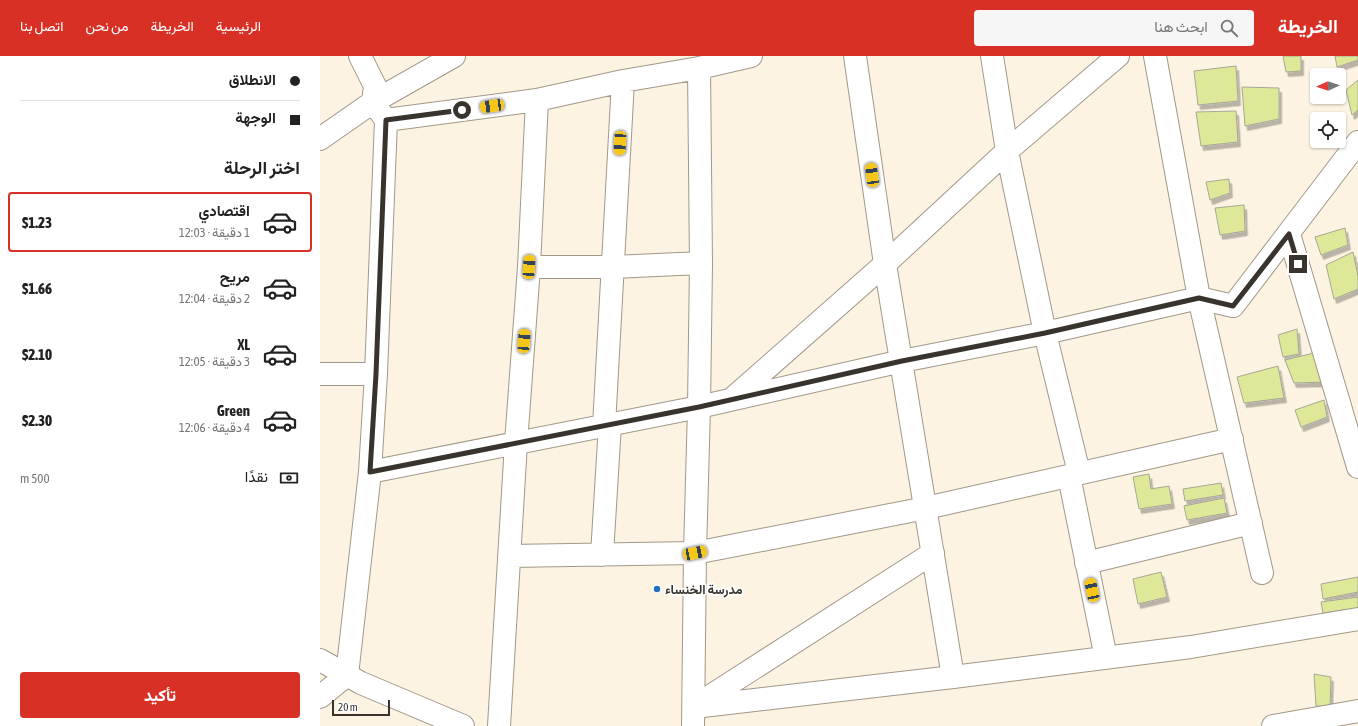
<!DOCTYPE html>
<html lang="ar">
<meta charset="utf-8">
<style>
:root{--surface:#fff;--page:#f6f6f6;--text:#222;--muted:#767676;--line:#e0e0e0;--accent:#d93025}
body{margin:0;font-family:"Asap Condensed",Vazirmatn,sans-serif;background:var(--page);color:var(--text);direction:rtl;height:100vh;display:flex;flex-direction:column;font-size:15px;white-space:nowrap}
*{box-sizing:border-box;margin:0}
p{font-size:13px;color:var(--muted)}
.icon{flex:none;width:22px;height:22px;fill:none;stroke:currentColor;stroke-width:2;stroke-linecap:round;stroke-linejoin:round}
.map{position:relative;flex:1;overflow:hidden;direction:ltr}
.panel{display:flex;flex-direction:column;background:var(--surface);width:320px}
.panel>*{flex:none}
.top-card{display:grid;align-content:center;height:88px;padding:0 20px;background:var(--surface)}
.needle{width:26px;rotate:267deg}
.fabs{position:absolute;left:990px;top:12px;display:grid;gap:8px}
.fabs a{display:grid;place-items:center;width:36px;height:36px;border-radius:4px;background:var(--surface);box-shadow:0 1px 3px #0004;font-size:20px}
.scale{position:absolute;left:12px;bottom:10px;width:58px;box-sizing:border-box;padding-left:4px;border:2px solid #38342d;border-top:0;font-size:11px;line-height:14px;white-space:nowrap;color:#38342d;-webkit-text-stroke:3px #fff;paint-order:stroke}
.end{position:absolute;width:18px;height:18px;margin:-9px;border:5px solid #38342d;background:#fff;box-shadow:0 0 0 2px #fff}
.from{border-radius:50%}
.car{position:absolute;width:12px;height:24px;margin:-12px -6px;border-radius:5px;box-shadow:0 0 3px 1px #0007;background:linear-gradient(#f5c518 24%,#345 0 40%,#f5c518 0 76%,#345 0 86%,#f5c518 0)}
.top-card b{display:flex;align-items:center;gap:14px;height:38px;font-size:15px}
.top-card b+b{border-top:1px solid var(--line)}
.top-card i{width:10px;height:10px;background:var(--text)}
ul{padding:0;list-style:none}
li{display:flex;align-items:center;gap:12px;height:60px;margin:0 8px 6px;padding:0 12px;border:2px solid transparent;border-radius:4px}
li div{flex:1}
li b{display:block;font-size:15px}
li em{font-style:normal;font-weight:800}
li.selected{border-color:var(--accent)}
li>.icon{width:36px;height:36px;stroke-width:1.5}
h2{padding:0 20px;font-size:18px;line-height:48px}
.pay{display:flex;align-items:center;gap:10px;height:44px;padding:0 20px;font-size:15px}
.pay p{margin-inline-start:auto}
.action{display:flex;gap:8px;margin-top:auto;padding:8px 20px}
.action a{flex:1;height:46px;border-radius:4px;background:var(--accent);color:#fff;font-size:16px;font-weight:800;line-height:46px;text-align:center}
header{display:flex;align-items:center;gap:24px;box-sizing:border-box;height:56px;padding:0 20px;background:var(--accent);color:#fff}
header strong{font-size:19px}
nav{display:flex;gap:22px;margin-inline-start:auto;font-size:14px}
.search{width:280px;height:36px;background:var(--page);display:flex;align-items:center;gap:10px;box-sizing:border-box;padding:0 14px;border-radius:4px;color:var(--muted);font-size:15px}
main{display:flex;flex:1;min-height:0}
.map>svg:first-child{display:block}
.building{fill:#dfe898;stroke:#a5a896;filter:url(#shadow)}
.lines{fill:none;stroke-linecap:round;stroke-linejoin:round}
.minor-casing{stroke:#a19888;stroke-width:24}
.minor{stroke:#fff;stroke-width:22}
.route{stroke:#38342d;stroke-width:5}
.poi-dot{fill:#2171c0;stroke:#fff;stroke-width:1.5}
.labels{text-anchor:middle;stroke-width:3.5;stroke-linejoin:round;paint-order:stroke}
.poi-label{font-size:13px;font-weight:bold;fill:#38342d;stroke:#fff;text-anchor:start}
</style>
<header>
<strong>الخريطة</strong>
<div class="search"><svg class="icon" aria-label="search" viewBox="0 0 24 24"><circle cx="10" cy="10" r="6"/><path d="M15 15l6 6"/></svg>ابحث هنا</div>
<nav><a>الرئيسية</a><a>الخريطة</a><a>من نحن</a><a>اتصل بنا</a></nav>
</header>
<main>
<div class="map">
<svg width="1038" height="670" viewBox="0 0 1038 670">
<defs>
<filter id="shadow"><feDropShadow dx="2.5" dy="4.5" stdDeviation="0" flood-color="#0004"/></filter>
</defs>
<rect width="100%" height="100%" fill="#fdf3e2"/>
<path class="building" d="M963,0H981V15L966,16Z
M1015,0H1038V4L1017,11Z
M916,10L918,45L878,49L874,15Z
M1038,24V54L1032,59L1026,34Z
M922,31L959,32V63L925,70Z
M916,55L918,86L881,90L876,56Z
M909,123L910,137L890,144L886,126Z
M924,149L925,175L900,179L895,152Z
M1025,172L1028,189L1001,199L995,181Z
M1033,196L1038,220V233L1014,243L1006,209Z
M977,273L979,298L963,301L958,279Z
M998,296L1006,326L974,327L965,304Z
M958,310L964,342L924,347L917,321Z
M1004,344L1007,361L981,371L975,354Z
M829,418L831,433L849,430L852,448L819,453L813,421Z
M901,427L903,439L865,445L863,433Z
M904,442L907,457L867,464L864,450Z
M841,516L847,541L818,548L813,523Z
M1038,521V536L1003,543L1001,528Z
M1038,541V552L1003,557L1001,546Z
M994,618L1011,621L1010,651L996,650Z"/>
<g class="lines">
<g class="minor-casing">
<path id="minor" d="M535,0L565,208L633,621
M672,0L687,95L725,277L759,417
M835,0L879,242L942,517
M66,64L217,44L303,25L379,12L431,0
M0,83L53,46L134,0
M969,178L1038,411
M209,211H293L381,207
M0,318H56
M413,342L565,208L687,95L798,0
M284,370L303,25
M50,416L379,351L582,305L725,277L879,242L913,250L1038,86
M749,420L786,602
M282,499L290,368
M189,500L375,497L606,452L912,383
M766,507L931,467
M0,604L41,627L143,670
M0,641L27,619L50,416L56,318L66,64L53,46L55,30L40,0
M378,648L613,497
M374,651L633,621L871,591L1038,563
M179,670L196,387L209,211L217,44
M373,670L375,497L379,351L381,207L379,12
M953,670L1038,655"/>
</g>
<use href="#minor" class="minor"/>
</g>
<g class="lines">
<path class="route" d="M142,54L66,64L56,318L50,416L379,351L582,305L725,277L879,242L913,250L969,178L978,208"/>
</g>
<circle class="poi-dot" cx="337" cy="533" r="4"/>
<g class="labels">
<g class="poi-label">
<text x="345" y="538">مدرسة الخنساء</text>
</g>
</g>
</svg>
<div class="fabs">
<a><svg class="needle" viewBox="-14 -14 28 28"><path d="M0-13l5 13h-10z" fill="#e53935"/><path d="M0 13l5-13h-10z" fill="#767676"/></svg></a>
<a><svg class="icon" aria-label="locate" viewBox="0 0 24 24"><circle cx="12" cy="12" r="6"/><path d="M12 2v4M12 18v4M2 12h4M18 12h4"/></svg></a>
</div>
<div class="scale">20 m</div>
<i class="end from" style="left:142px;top:54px"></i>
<i class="end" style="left:978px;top:208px"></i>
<i class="car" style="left:172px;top:50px;rotate:262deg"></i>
<i class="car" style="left:300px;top:87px;rotate:183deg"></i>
<i class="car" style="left:552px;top:119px;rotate:352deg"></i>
<i class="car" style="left:209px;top:211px;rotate:3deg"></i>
<i class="car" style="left:204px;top:285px;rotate:4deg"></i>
<i class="car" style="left:375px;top:497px;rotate:79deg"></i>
<i class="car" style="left:772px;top:534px;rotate:348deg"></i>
</div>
<section class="panel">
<div class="top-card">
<b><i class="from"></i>الانطلاق</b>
<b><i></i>الوجهة</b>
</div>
<h2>اختر الرحلة</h2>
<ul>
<li class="selected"><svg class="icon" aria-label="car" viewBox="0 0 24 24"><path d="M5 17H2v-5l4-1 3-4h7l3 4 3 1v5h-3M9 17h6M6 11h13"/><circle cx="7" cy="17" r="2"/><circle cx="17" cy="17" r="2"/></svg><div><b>اقتصادي</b><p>1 دقيقة · 12:03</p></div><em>$1.23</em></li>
<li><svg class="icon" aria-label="car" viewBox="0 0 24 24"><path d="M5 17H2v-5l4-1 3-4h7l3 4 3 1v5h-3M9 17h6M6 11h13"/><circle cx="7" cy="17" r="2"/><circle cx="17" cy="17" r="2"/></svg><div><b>مريح</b><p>2 دقيقة · 12:04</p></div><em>$1.66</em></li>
<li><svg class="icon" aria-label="car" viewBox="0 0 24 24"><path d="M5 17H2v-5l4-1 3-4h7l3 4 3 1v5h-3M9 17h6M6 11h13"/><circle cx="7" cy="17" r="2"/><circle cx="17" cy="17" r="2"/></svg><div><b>XL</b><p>3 دقيقة · 12:05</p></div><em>$2.10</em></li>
<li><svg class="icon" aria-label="car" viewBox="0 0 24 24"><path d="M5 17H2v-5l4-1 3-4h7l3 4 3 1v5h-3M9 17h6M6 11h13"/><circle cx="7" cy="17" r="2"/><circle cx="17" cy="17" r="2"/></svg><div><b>Green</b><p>4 دقيقة · 12:06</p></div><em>$2.30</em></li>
</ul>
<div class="pay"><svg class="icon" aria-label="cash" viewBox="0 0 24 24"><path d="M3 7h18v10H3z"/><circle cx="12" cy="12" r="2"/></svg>نقدًا<p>500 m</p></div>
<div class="action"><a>تأكيد</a></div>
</section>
</main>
